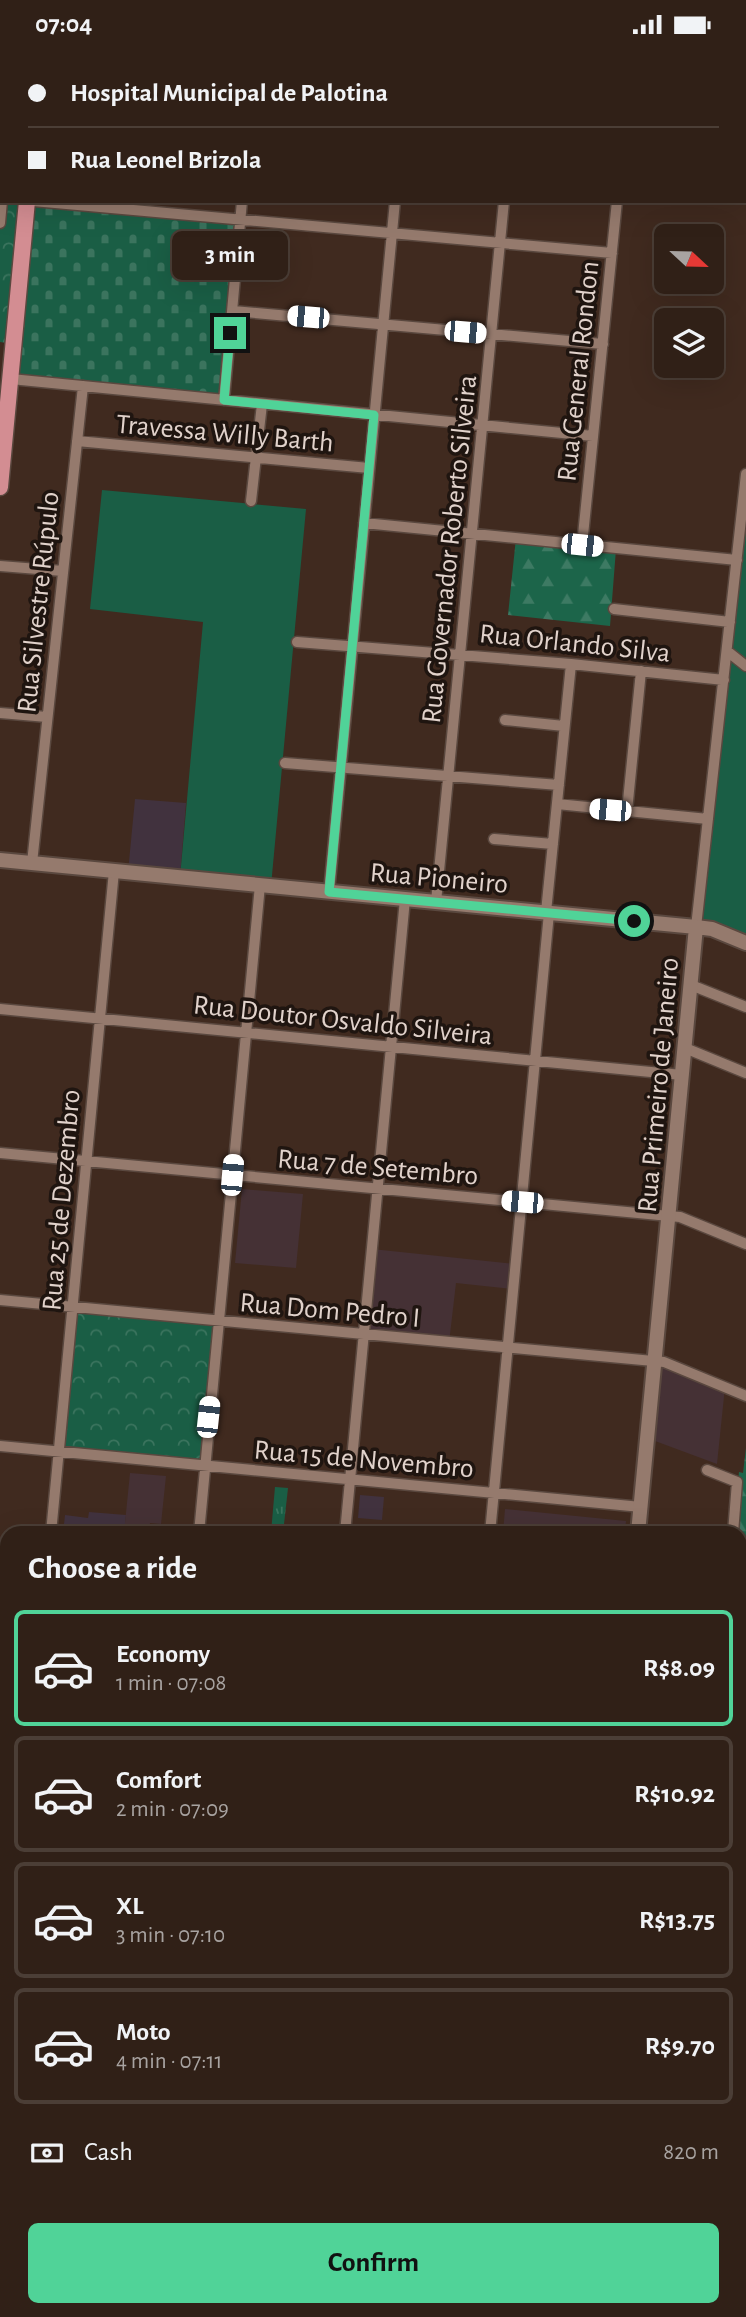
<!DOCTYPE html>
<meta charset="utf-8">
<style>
:root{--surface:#302017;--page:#382820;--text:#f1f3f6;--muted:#a8a3a1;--line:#4b3e36;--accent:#50d398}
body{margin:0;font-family:"Alegreya Sans",sans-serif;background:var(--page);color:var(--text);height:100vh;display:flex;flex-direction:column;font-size:26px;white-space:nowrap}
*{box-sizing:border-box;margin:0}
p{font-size:23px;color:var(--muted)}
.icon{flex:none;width:38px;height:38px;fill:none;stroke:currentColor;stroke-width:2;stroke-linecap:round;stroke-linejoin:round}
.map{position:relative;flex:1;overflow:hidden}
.side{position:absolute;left:0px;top:1477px;width:747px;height:791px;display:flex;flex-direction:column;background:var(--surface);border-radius:21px 21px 0 0;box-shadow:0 7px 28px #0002,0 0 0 2px var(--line)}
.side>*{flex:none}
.top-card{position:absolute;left:0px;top:0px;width:747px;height:154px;box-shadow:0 7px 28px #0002,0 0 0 2px var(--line);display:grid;align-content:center;height:154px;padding:0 28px;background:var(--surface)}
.needle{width:46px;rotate:112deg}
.controls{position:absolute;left:654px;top:175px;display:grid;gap:14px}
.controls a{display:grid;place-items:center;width:70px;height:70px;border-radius:10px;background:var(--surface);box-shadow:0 7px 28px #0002,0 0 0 2px var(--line);font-size:35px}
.end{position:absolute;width:32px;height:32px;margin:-16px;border:9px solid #50d398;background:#111;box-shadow:0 0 0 4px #111}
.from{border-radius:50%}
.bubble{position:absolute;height:49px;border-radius:10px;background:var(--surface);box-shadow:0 7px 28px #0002,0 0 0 2px var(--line);font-size:23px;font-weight:600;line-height:49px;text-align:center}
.car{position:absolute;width:21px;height:42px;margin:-21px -10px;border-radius:9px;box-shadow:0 0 5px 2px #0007;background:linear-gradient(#fff 24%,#345 0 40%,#fff 0 76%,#345 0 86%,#fff 0)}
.top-card b{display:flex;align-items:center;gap:24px;height:66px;font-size:26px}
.top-card b+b{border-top:2px solid var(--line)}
.top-card i{width:18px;height:18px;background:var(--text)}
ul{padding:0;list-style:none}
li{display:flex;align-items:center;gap:21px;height:116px;margin:0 14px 10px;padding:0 14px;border:4px solid var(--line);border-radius:10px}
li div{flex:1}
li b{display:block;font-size:26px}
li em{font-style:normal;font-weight:600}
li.on{border-color:var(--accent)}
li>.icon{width:63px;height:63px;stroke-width:1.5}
h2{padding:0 28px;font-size:32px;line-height:84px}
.pay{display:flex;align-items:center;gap:18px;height:77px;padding:0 28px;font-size:26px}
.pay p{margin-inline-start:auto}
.primary-button{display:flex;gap:14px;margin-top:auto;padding:14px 28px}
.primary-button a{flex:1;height:80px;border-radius:10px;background:var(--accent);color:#111;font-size:28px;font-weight:600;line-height:80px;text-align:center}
.status{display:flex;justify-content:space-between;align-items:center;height:49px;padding:0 35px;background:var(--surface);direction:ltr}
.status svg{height:19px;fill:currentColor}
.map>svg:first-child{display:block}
.commercial{fill:#41323e}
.education{fill:#453135}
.grass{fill:url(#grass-tufts)}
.forest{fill:url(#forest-firs)}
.cemetery{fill:url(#cemetery-stones)}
.park{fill:url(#park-crowns)}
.pitch{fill:#1a5e45}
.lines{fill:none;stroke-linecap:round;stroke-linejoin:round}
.street-casing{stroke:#5a483f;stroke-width:13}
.secondary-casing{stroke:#5a483f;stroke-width:18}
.primary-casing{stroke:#5a483f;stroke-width:19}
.street{stroke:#957a6d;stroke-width:10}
.secondary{stroke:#957a6d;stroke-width:14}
.primary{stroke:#d38d92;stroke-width:16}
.route{stroke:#50d398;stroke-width:9}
.labels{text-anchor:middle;stroke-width:7;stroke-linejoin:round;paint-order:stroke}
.street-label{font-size:28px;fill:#e1d2cb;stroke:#1f1510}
</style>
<div class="status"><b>07:04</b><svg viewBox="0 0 49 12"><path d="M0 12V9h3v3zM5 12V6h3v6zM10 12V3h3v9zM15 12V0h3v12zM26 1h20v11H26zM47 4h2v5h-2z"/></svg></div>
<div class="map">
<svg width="746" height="2268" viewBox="0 0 746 2268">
<defs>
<pattern id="grass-tufts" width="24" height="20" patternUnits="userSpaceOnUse" patternTransform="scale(1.75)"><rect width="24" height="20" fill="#1a5e45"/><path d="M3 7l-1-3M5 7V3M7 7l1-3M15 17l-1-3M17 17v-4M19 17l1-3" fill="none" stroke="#3b745e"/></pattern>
<pattern id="forest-firs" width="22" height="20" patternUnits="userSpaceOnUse" patternTransform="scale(1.75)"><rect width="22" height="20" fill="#1c654a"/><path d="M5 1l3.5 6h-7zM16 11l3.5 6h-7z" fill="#3d7a63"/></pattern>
<pattern id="cemetery-stones" width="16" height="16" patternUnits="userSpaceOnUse" patternTransform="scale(1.75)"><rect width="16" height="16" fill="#1a5e45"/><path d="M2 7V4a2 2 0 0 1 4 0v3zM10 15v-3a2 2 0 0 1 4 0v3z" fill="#3b745e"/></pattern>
<pattern id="park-crowns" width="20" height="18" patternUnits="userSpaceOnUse" patternTransform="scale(1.75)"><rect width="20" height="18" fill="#1a5e45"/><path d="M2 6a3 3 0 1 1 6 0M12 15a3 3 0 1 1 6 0" fill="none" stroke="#3b745e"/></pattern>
</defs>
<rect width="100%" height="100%" fill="#402a1f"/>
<path class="commercial" d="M135,750L186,754L180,828L128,823Z
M360,1446L384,1448L382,1471L358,1469Z
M89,1463L126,1466L124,1484H63L65,1466L88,1469Z"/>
<path class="education" d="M242,1140L303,1145L296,1219L235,1214Z
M372,1200L516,1215L513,1240L456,1234L449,1294L364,1286Z
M655,1312L725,1338L717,1415L647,1389Z
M130,1424L166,1427L161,1475L150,1474L149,1484H124Z
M505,1460L626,1472L625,1484H503Z"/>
<path class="grass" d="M275,1438L288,1439L283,1484H271Z"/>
<path class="forest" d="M516,489L616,500L610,577L508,566Z
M746,1399V1501L740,1498V1484H733L739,1423L743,1424Z"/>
<path class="cemetery" d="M27,152L241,170L224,351L11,330Z"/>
<path class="park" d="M2,152H27L14,295L0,293V174Z
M72,1258L218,1272L204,1416L59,1403Z
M740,1820L746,1822V2017L740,2015Z"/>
<path class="pitch" d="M746,425V894L696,878Z
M102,441L306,460L271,837L180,828L203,573L90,560Z"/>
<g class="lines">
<g class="street-casing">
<path id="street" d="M284,0L302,2
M17,2V0
M164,2V0
M218,2V0
M386,2V0
M0,90H2
M33,152L612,204
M0,174L2,152
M233,262L603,295
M11,330L593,387
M224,351L242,152
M77,392L369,419
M251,452L262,355
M364,474L737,511
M582,496L617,152
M0,517L63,522
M614,560L730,573
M297,593L571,615L724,631
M727,602L746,617
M0,664L47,668
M505,671L564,677
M285,714L559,736
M557,755L708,770
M627,762L641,622
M494,790L553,795
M32,814L83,337
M329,843L395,152
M436,853L504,152
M546,863L571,615
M696,878L746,425
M691,936L746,958
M0,960L682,1026
M685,999L746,1024
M0,1104L680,1168L746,1195
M0,1251L664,1313L746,1347
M0,1397L641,1458
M707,1421L737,1433L733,1484
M51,1484L114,822
M199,1484L260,836
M345,1484L405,850
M490,1484L549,864
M740,1498L746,1501
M0,1544H7
M740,1647L746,1632
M0,1851H7
M0,2019L7,1944
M740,2111L746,2113
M740,2232L746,2218
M123,2268V2261
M270,2268L271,2261
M416,2268V2261
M726,2268L728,2261"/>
</g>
<g class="secondary-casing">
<path id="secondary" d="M0,811L696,878L712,880L746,894
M638,1484L696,878
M0,2146H7
M562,2268V2261"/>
</g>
<g class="primary-casing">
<path id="primary" d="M47,2L48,0
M0,438L27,152
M0,1690H7
M0,1705L7,1706
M740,1804L746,1806
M740,1820L746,1822"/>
</g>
<use href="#street" class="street"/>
<use href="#secondary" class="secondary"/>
<use href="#primary" class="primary"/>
</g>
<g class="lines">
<path class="route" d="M230,284L224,351L374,366L329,843L634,872"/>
</g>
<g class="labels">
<g class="street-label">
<text transform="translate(577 322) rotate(-84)" y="10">Rua General Rondon</text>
<text transform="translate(225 383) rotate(5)" y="10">Travessa Willy Barth</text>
<text transform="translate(448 500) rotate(-84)" y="10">Rua Governador Roberto Silveira</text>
<text transform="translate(37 553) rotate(-84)" y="10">Rua Silvestre Rúpulo</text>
<text transform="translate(575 593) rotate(6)" y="10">Rua Orlando Silva</text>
<text transform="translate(439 828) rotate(5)" y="10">Rua Pioneiro</text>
<text transform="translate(343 970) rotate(6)" y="10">Rua Doutor Osvaldo Silveira</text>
<text transform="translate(657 1036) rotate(-85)" y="10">Rua Primeiro de Janeiro</text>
<text transform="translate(378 1117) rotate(5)" y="10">Rua 7 de Setembro</text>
<text transform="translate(60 1151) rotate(-85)" y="10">Rua 25 de Dezembro</text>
<text transform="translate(330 1260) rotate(5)" y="10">Rua Dom Pedro I</text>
<text transform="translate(364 1409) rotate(5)" y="10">Rua 15 de Novembro</text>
</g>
</g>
</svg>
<div class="controls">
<a><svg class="needle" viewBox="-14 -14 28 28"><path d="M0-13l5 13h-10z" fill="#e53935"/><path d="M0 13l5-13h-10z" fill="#a8a3a1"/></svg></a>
<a><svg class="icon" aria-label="layers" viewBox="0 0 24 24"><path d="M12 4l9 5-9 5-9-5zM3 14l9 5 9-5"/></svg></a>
</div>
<i class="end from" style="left:634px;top:872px"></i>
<i class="end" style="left:230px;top:284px"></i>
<div class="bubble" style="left:172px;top:182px;width:116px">3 min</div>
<i class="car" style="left:308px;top:268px;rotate:275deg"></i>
<i class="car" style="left:465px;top:283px;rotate:95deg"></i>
<i class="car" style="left:582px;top:496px;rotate:96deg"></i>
<i class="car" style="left:610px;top:761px;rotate:275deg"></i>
<i class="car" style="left:232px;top:1126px;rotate:5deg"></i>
<i class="car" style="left:522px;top:1153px;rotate:275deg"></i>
<i class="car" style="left:208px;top:1368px;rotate:6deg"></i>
<div class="top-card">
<b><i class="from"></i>Hospital Municipal de Palotina</b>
<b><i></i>Rua Leonel Brizola</b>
</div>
<section class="side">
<h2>Choose a ride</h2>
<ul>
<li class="on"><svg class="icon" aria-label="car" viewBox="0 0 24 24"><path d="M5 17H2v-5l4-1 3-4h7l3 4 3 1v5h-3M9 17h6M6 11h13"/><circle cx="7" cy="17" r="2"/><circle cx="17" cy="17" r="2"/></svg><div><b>Economy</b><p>1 min · 07:08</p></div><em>R$8.09</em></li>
<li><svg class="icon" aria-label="car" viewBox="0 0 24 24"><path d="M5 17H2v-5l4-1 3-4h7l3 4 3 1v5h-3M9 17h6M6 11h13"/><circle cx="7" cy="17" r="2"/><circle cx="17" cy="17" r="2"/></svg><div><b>Comfort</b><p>2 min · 07:09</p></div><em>R$10.92</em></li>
<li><svg class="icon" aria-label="car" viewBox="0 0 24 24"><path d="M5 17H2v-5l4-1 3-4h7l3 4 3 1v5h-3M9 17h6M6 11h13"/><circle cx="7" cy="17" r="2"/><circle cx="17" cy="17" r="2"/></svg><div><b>XL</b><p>3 min · 07:10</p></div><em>R$13.75</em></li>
<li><svg class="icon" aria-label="car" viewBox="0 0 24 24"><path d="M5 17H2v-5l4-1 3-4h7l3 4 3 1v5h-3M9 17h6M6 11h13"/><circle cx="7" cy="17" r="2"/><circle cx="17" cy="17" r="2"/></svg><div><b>Moto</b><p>4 min · 07:11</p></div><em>R$9.70</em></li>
</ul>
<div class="pay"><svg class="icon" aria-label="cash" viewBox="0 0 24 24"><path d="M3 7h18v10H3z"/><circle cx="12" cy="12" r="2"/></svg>Cash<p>820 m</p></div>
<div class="primary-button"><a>Confirm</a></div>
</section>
</div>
